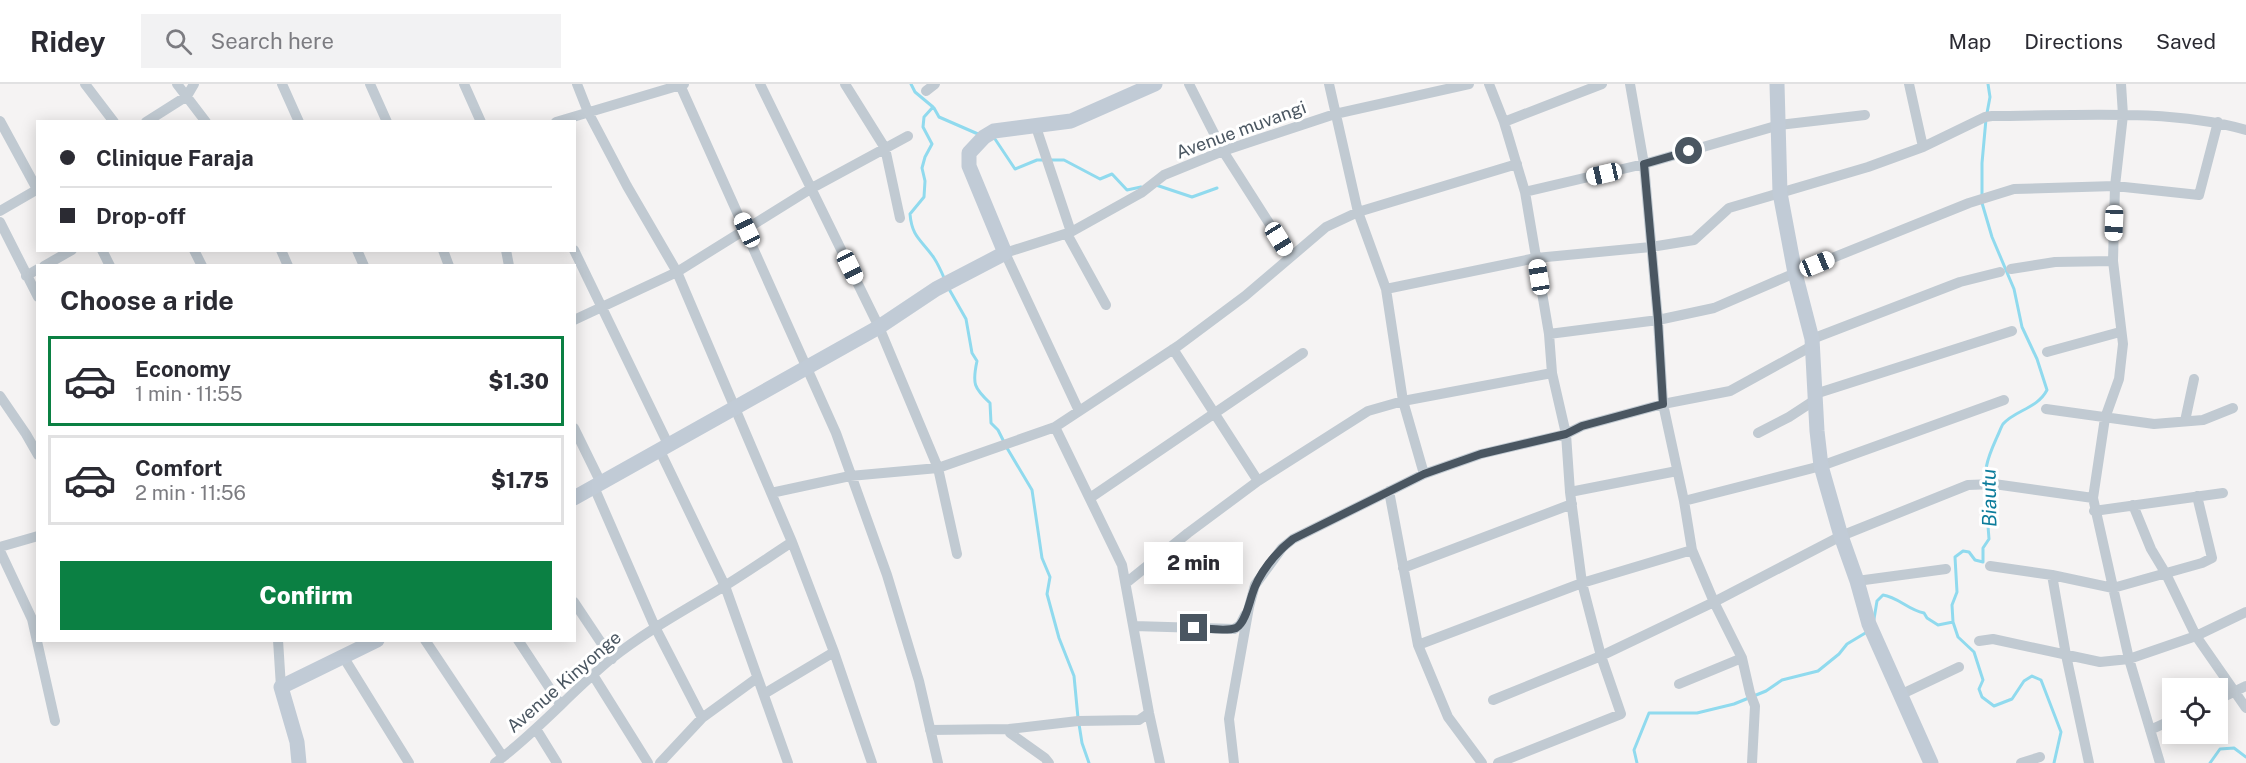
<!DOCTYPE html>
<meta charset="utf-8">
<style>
:root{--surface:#fff;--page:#f2f2f3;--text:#2b2b33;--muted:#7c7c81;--line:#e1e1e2;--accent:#0b8043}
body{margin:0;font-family:"Public Sans",sans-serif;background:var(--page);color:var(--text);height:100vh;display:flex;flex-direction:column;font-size:22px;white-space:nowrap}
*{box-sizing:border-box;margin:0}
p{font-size:20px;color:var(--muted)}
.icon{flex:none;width:33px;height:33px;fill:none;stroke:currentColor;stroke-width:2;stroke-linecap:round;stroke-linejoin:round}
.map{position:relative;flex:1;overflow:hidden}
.panel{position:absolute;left:36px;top:180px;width:540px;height:378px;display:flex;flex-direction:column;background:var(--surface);border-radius:0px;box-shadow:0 3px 15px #0003}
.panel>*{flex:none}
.hud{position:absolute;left:36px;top:36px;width:540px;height:132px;border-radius:0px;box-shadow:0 3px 15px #0003;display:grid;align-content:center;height:132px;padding:0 24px;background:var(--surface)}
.buttons{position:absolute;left:2162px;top:594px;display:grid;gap:12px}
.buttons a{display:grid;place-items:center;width:66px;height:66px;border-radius:0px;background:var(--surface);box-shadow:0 3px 15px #0003;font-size:30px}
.end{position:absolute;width:27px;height:27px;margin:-14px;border:8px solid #4a5661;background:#fff;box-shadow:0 0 0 3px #fff}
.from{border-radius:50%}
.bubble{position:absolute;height:42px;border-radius:0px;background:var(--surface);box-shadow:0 3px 15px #0003;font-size:20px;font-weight:800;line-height:42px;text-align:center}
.car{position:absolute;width:18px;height:36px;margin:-18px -9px;border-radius:8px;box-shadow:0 0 4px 2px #0007;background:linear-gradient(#fff 24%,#345 0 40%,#fff 0 76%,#345 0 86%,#fff 0)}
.hud b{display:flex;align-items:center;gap:21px;height:57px;font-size:22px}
.hud b+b{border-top:2px solid var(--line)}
.hud i{width:15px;height:15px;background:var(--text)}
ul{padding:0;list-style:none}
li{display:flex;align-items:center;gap:18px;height:90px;margin:0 12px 9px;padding:0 12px;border:3px solid var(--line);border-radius:0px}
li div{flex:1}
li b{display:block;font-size:22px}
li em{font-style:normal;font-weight:800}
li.on{border-color:var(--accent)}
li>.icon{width:54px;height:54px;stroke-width:1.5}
h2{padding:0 24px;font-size:27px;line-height:72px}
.button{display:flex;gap:12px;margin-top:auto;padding:12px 24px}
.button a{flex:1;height:69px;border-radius:0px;background:var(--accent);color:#fff;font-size:24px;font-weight:800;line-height:69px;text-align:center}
header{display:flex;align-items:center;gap:36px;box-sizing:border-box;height:84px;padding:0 30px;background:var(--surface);border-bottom:2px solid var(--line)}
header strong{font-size:28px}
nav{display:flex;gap:33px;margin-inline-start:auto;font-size:21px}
.search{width:420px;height:54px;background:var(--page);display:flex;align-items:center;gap:15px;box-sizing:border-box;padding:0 21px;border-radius:0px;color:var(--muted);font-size:22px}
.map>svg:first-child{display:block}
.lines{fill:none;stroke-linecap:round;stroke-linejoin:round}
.stream{stroke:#90daee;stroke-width:3}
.street{stroke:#c1cad2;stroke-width:10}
.secondary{stroke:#c1cbd6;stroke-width:15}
.route{stroke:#4a5661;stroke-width:8}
.labels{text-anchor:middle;stroke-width:6;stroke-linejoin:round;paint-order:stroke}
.street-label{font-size:18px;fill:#4a5661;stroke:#fff}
.water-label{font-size:20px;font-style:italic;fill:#0c7c9b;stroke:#fff}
</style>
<header>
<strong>Ridey</strong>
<div class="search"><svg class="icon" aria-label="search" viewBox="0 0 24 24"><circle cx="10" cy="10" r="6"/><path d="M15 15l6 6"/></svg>Search here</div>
<nav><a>Map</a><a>Directions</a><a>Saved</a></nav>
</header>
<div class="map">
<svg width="2246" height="679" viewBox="0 0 2246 679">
<rect width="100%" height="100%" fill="#f5f3f3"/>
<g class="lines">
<path class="stream" d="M911,0L915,8L933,23L924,33L923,43L932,60L925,73L922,84L925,97L924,113L910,130C912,154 922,156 934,174C938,180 942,189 945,196
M934,24L939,33L978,50
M1987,29L1990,13L1988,0
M993,54L995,55L1015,85L1037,76H1043
M1050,76H1064L1100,95L1112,90L1127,106L1141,103
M1156,101L1192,113L1217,104
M1982,112V79L1986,35
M1982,119L1992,153L2014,205L2022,243L2037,275L2047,306C2037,325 2015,326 2003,340C2001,343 1999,349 1997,353C1989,371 1979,392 1992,410L1989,416L1987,429L1989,455L1983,464V478L1975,476L1969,468L1963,467L1955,473L1957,508L1952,521L1953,538L1958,553L1974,568L1983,596L1979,605L1982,613L1994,622L2012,615L2024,597L2032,592L2041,596L2061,648L2054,679
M949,205L966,235L972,269L977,277C972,300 974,304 990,319L991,339L998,346L1004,358
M1007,364L1032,406L1042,474L1050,493L1047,510L1059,554L1074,592L1078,634
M1874,535L1877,517L1883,511C1898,513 1908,526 1924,529L1927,534L1938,541L1953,538
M1079,640L1082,659L1089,679
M1637,679L1634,666L1649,629H1697L1734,620L1766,607L1782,596L1818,587L1839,570L1847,560L1867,548
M2210,679L2220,665L2234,664L2246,673"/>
<path class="street" d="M85,0L114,38
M177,0L206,38
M282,0L299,38
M370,0L387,38
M464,0L481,38
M577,0L588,28L627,102L677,188L792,458L834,568L872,679
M760,0L879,243L938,384L957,470
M845,0L885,64L900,134
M1189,0L1223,67L1290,172
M1329,0L1358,128L1386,205L1403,317L1424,390
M1489,0L1504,38L1525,108L1549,250L1552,289L1566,350L1570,408L1582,499L1601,572L1621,630L1498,679
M1630,0L1644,80L1658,236L1663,320L1684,417L1692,466L1714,518L1742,574L1750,609L1755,622L1752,679
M1909,0L1923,63
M2121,0L2123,31L2115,102L2113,177L2123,260L2119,295L2105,334L2093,414L2129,575L2160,679
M680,1L836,349L887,491L919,597L938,679
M926,7L935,0
M0,37L37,105
M146,38L187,12L194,0
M556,38L684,0
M1504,38L1602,0
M1036,43L1071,148
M1525,108L1644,80L1779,41L1865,31
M0,127L38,105
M0,138L38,213
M1067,150L1106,221
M102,166L110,182
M194,166L202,182
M281,166L288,182
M357,166L364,182
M443,166L449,182
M506,166L509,182
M574,166L668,360
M44,182L72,166
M2011,185L2055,178L2113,177
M26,192L38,185
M1386,205L1536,174L1651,163L1694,156L1729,124L1868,83L1923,63L1985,33L1992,32C2074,32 2168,24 2246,46
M574,236L677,188L812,104L908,52
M1549,250L1658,236L1714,224L1795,189L1969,119L2014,105L2115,102L2199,111L2218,38
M1812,255L1960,198L2000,188
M1173,265L1258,397
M2047,268L2120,248
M1815,310L2012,247
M0,312L26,350L38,371
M2046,325L2154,340L2203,336L2233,324
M1079,327L1005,169L1071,148L1141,109L1164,91L1223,67L1335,30L1469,0
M2185,337L2194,295
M1055,343L1122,481L1149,629L1160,679
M574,344L601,399
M1758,349L1789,333L1815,316
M659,365L725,502L788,679
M594,403L655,543L702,634
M1389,407L1418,561L1448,633L1482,679
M1570,408L1677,387
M771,409L850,392L938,384L1055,343L1178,262L1245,212L1326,143L1358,128L1517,80
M1090,414L1303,269
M1684,417L1821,382L2004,316
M2133,421L2151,465L2166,490L2196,552L2246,624
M2094,427L2223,409
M0,463L38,452
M0,467L32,535L55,637
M1990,482L2052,491L2113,504L2202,479L2212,474L2197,412
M1403,484L1572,420
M2052,491L2066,571L2089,679
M1857,497L1946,485
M1126,499L1188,449L1258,397L1368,327L1403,317L1552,289
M574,518L612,575
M1134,542L1234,545L1240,541L1245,531
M278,556L281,603
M425,556L503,673
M518,556L560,620
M1979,557L1993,555L2100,578L2129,575L2196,552L2246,528
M1418,561L1582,499L1692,466
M344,574L409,679
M593,591L648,679
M1679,600L1742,574
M764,610L834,568
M1902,610L1959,583
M1493,616L1601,572L1714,518L1841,452L1968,401L1994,400L2093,414
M2217,616L2246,602
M536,645L557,679
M1009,645L1010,649L1045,674L1049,679
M930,646L1009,645L1078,637L1139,636L1149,629
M2150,646L2172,636
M495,679C537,648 571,608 611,575C646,547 685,526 723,503C746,489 769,473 792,458
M660,679L702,634L757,594
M1234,679L1229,635L1249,523L1255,501L1282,464L1293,455L1424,390L1481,370L1566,350L1582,342L1663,320L1730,307L1812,262
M2021,679L2040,673"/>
<path class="secondary" d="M1777,0L1780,109L1795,189L1812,255L1817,347L1821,382L1841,452L1857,497L1869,540L1931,679
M574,414L879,243L936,205L1005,169L969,82V69L984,53L994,47L1071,37L1155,0
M299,679L297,658L281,603L377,556"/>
</g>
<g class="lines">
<path class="route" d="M1194,544C1206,544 1226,548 1236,544C1245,539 1249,520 1252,511C1258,490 1276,468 1293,455L1424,390L1481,370L1566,350L1582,342L1663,320L1658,236L1644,80L1689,67"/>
</g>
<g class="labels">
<g class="street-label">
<text transform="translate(1241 46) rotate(-20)" y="6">Avenue muvangi</text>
<text transform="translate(564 598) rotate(-41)" y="6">Avenue Kinyonge</text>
</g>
<g class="water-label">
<text transform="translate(1989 414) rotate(-91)" y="7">Biautu</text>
</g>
</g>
</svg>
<div class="buttons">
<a><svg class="icon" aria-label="locate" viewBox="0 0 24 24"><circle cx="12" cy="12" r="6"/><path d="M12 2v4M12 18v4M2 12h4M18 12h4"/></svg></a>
</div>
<i class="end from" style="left:1689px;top:67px"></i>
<i class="end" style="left:1194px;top:544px"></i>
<div class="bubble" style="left:1144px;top:458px;width:99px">2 min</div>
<i class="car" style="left:1604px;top:90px;rotate:257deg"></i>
<i class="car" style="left:2114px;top:139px;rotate:182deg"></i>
<i class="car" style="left:747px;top:146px;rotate:335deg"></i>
<i class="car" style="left:1279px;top:155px;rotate:148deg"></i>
<i class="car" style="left:1817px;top:180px;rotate:68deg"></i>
<i class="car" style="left:850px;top:183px;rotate:154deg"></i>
<i class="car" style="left:1539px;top:193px;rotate:351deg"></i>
<div class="hud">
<b><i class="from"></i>Clinique Faraja</b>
<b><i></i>Drop-off</b>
</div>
<section class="panel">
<h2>Choose a ride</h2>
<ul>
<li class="on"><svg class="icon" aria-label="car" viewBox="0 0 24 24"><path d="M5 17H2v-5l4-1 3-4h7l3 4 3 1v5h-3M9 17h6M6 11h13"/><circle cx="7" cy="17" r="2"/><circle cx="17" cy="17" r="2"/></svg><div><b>Economy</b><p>1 min · 11:55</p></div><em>$1.30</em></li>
<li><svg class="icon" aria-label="car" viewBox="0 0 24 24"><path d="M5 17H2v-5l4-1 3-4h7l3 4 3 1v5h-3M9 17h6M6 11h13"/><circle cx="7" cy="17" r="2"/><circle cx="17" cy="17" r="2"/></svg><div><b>Comfort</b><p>2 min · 11:56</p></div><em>$1.75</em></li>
</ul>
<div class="button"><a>Confirm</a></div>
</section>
</div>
